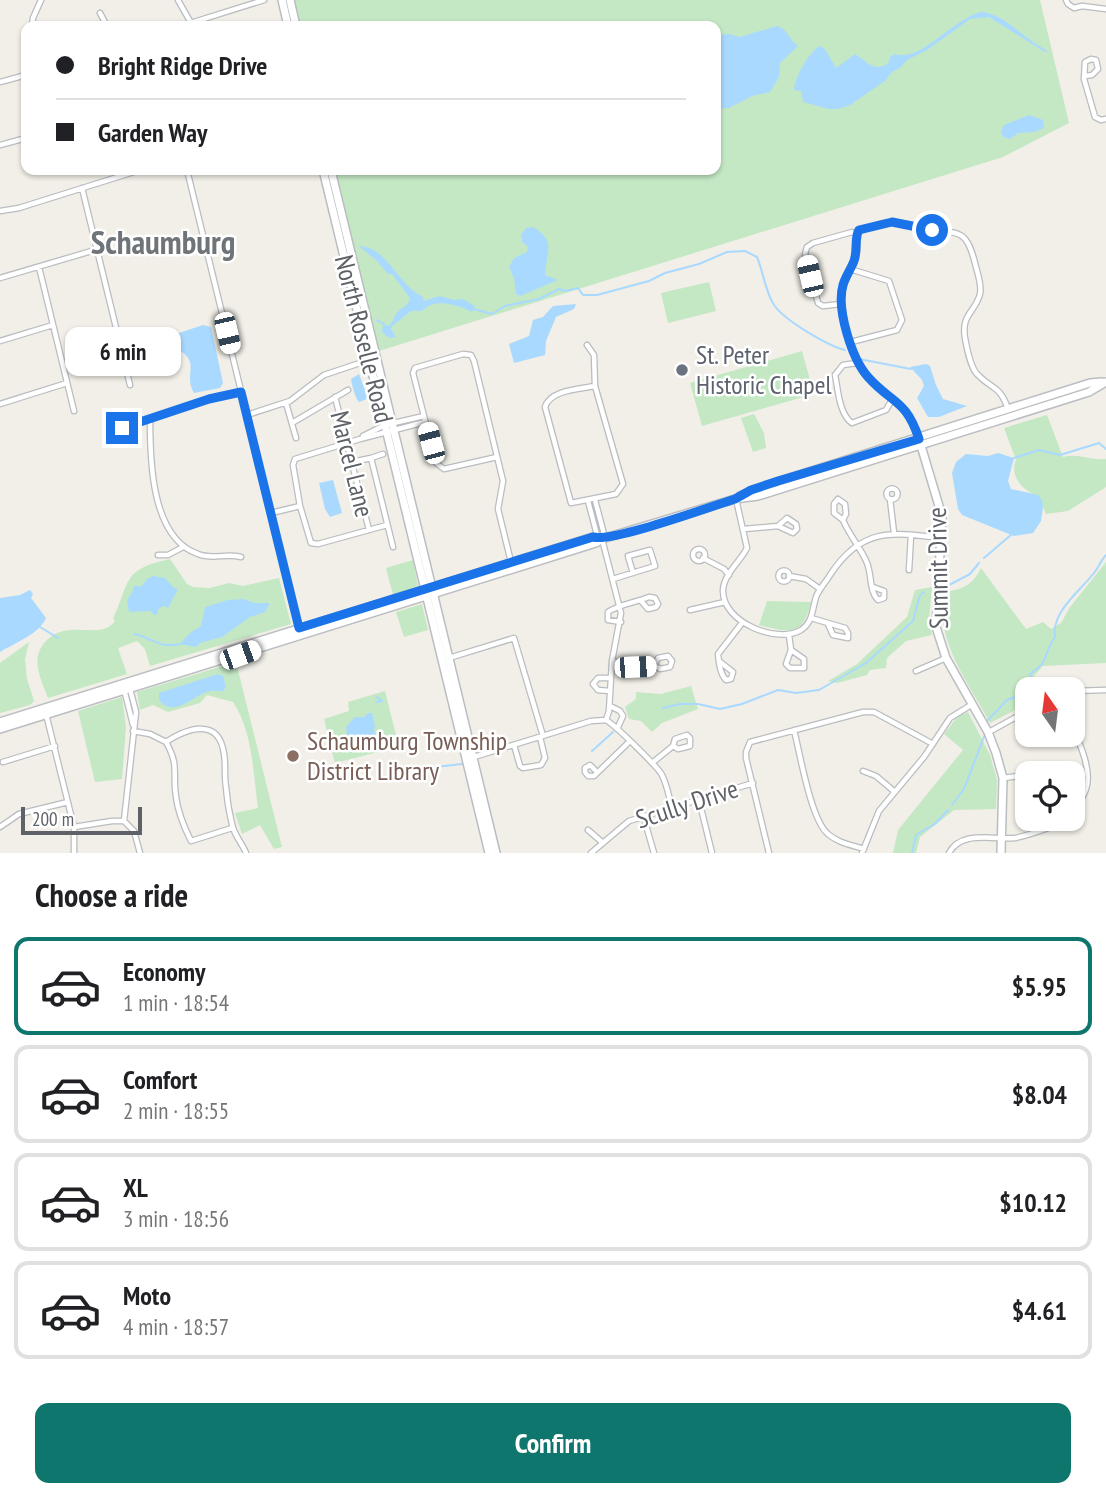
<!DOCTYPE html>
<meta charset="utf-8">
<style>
:root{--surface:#fff;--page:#f6f6f6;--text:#202124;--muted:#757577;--line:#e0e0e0;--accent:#0f766e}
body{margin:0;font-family:"PT Sans Narrow",sans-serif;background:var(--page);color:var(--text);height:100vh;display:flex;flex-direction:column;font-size:26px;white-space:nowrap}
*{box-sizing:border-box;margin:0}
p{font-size:23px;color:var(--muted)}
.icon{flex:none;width:38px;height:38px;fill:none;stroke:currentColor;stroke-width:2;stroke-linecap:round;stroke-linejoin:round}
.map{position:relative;height:853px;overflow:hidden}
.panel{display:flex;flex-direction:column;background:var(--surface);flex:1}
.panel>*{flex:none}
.guide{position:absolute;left:21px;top:21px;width:700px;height:154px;border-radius:14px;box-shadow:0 2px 5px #0004;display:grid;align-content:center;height:154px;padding:0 35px;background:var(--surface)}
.needle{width:46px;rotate:346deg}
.tools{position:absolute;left:1015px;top:677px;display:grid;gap:14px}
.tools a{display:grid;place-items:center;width:70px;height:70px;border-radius:14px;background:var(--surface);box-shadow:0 2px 5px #0004;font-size:35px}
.scale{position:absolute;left:21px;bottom:18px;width:121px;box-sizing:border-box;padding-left:7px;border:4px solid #5e6267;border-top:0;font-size:19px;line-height:24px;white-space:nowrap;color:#5e6267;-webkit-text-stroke:5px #fff;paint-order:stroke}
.end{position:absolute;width:32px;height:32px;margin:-16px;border:9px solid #1a73e8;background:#fff;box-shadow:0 0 0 4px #fff}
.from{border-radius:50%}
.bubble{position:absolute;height:49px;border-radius:14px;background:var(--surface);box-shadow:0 2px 5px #0004;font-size:23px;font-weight:800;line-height:49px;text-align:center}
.car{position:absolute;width:21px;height:42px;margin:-21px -10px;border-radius:9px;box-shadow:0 0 5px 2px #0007;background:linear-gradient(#fff 24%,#345 0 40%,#fff 0 76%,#345 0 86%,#fff 0)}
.guide b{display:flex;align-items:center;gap:24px;height:66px;font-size:26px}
.guide b+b{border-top:2px solid var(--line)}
.guide i{width:18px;height:18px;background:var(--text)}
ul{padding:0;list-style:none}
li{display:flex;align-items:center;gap:21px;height:98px;margin:0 14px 10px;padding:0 21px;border:4px solid var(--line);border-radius:14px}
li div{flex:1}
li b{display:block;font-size:26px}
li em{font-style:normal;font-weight:800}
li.active{border-color:var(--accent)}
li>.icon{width:63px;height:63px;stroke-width:1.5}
h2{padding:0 35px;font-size:32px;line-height:84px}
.action{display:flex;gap:14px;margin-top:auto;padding:14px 35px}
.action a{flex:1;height:80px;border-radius:14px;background:var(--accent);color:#fff;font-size:28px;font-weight:800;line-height:80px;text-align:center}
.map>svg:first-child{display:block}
.green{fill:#c4e8c4}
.water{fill:#a9d9ff}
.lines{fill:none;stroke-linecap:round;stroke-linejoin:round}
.stream{stroke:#a9d9ff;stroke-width:2}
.street-casing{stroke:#b9bcc0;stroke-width:7}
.secondary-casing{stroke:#babdc2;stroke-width:10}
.street{stroke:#fff;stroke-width:4.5}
.secondary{stroke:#fff;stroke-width:7}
.route{stroke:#1a73e8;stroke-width:9}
.worship-dot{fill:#6b7280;stroke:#fff;stroke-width:2.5}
.education-dot{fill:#8d6e63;stroke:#fff;stroke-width:2.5}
.labels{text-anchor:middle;stroke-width:5;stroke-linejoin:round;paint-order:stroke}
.street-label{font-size:26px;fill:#5e6267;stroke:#fff}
.worship-label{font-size:26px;fill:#5b616d;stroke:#fff;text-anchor:start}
.education-label{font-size:26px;fill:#785e54;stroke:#fff;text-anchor:start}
.district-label{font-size:33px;font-weight:bold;fill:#6f7479;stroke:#fff}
</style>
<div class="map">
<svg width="1106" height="853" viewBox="0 0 1106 853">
<rect width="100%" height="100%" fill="#f1efe7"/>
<path class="green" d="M294,0H1040L1069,123L1003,157L379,351L335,170H716V26H300Z
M709,282L716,311L668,323L661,293Z
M802,351L814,394L702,426L690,383Z
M754,414L764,433L766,448L753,452L741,418Z
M1047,415L1063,457C1078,453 1091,461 1106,459V487L1068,511L1046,514L1038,496C1023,491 1009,476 1016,460L1004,428Z
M170,559L187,584L193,587L210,588L229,583L243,586L279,578L291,624L150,666L145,649L137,641L118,648L127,674L48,698C41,679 30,659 45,642C68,617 100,642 115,621L113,619C130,582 122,569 170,559Z
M413,560L418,586L393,595L386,568Z
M1106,562V663L1043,666L1034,676L1041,689L1027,690V704L990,723C968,682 935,641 943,592C962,590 973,585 981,568L1026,629L1043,622L1051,629L1061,623L1070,607Z
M932,587L929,619L932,635L906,641L887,658L886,668L870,670L867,675L837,683L828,681L857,664L907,617L915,590Z
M767,601L811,602C803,637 789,633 759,625Z
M422,604L428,630L404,637L396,612Z
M29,642L25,659L27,679L34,701L30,705L0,713V663Z
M236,662L282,847L274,849L260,825L242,834L235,813L258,808C253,773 253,732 233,702L207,695L200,703L168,712L153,705L140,710L137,692Z
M691,686L698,709L662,723L652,732L641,721L629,719L625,707L636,699V692L661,694Z
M385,691L398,743L382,746V751L335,763L324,719L349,711L348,702Z
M122,697L126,727L122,779L95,782L78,711Z
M968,712L990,755L997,780L996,809L954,810L920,837L916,853H893L898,830L963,750L944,734L958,716Z"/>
<path class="water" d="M980,12C998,12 1015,29 1029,39C1035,44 1042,47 1048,52H1045L989,17L970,19L927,50L907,60L901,67L892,72L885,81L850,105L838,109H828L803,102L801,91L794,90C794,79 809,51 820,46L825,49L836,68L855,54C867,61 872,72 888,64L890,57L895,54C920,63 952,20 980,12Z
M777,26C788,29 789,40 798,46L780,63L779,77L770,92L752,96L729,108L716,109V35L729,34L740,37Z
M1029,115L1043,120L1044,128L1034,132L1018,133L1010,139L1003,137L1001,131L1004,125Z
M533,227C557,241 546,252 545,275L558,280L520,296L516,294L514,278L509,267L514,258L527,252L528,247L522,242L521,235L526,228Z
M359,246C388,247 398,286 422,296L424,301L439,296L455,300L463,299L475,306L472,312C457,305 435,297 422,311H411L392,326L391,329L396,337L389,338L382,332L383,324L388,326C394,322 392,320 396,314C401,307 408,307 410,298L392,274H388L377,261Z
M576,304L574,309L556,317L546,341L545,355L514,363L509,344L529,336L533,320L543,317L553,306Z
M203,325L211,327L223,383L220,388L194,393C185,378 195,368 188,358C183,350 171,347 164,341L167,337Z
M926,364L930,366L936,385L943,399L967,406L939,417H928L917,398L924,386L922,380L910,367Z
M359,374L367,396V399L359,402C355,398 352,385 351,379Z
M998,453L1014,458L1008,481L1011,489L1038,495L1042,500L1043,507L1041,521L1033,533L1014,536L962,515L958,509L952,473L956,462L966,454L988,456Z
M333,480L342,513L330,517L325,509L319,483Z
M153,576L165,578L174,588L178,589L168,608L164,606L159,608L157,614L154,615L150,611L129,612L127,600L132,593L134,586H142L147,579Z
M30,590L33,594L31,598L46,618C39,634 15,643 0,652V598L20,595Z
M244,599L254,603H269V605L265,612L250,617L222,637L200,643L196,647L180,644L190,633L201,626L205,607L228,600Z
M218,674L223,676L226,687L223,691C217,691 212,690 206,692C191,698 173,718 159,700V693Z
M368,713H372L375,726L374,731L379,741L374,748L361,749L354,738L347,735L346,727L355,717H364Z"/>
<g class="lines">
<path class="stream" d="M474,309L492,314L505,306L539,299L559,289L565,291L578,288L583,295H597L649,281L665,273L699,264L727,252L745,251L757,257C763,271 766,294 774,305C784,320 828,346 845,350
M377,320L384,324
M859,359L911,369
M1014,458L1039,450L1060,455L1099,443L1106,449
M984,558L1012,534
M949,585L970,574L979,563
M40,627L58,638
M135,634C155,639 157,648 180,644
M1036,690L1030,674C1052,659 1042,654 1055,637C1051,612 1080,591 1094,573C1099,567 1101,560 1106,555
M376,702L382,701L377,697
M663,708L680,704H698L720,709L742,704L778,690L796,693L819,690L866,663L913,621L920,595L924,592
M986,722L1007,700L1027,693
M592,751L613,732
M426,768L462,764
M952,805L964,789L985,734
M912,853L916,835L936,823L948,810"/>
<g class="street-casing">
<path id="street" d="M178,0L191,23
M1066,0L1068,4L1074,8L1082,6L1106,9
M100,13L107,26
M32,26L33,18L41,0
M181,26L264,0
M1085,76L1092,75L1098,69L1096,60L1091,59L1085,62L1084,79L1095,117L1101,120L1106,119
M0,82L26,75
M0,145L26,138
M187,170L299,628
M82,188L130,385
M0,211L19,208L140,170
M856,234L859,230C874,225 890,220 907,224C914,225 920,230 927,230C961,233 967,229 976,267C978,275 982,286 980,294C975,313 961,314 965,338C967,349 970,366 977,374C992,390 1000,385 1008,409
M39,267L74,411
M850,269L889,281L902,320L897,330L851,342
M0,278L95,250
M841,304L823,306L818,303L805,254L807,247L813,243L852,232L857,235C857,242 858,250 856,256C851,273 841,284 841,302C841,322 855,362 868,377C891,403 906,399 918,438
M0,341L53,325
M587,345L594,355L595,386L623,484L616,494L571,503L545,407C550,390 579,389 595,386
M857,363L843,365L835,375C838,389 839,414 852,423L886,410L893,398
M335,397L369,530
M286,403L296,438
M0,404L67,383
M247,415L290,401L324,375L369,360
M150,419C150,460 151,538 198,554C212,560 226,553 241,557
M292,423L348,390
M122,427L209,399L241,392
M363,436L385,425L424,416
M497,457L444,469L436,463L413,373L415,368L463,354L471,355L474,361L503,481L498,509L511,562
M371,458L383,454
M352,462L371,458L393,547
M886.5 494a5.5 5.5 0 1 1 11 0a5.5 5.5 0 1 1-11 0Z
M736,499L747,548C740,562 724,574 723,590C722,623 778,644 801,630C813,622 812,610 816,597C819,589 826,582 830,575C861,527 892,532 942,538
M838,499L845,504L846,514L843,520L834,513V504Z
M890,499L894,533
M595,500L604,534L602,538
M588,501L597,535L602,539L621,613L612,661L609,711L606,720C615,725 658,767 662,775C667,785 669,797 672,807
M271,513L300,506
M787,518L796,524L797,529L793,533L778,526Z
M843,520C849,535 861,548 867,563C872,575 869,591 878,600L884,598V591L873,587
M387,525L318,544L311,543L300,506L293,465L295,459L360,439L425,422
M744,529L778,526
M693 555a6 6 0 1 1 12 0a6 6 0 1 1-12 0Z
M158,555H168L183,547
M703,558L724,569L729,575
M909,570L911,535
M778.5 576a5.5 5.5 0 1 1 11 0a5.5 5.5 0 1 1-11 0Z
M789,576L806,579L820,589
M613,579L655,566L650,550L628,556L633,573
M690,610L725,602
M811,618L845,628L848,633V638L833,635L828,624
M621,622L608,620V612C617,605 637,602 649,597L655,598L658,604L656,607L648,609L642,602
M789,635L791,650L786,664L790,668H804V659L791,650
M449,658L514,638L543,736
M612,661L635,667L654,665L660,669L670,667L672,661L668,656L658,658L654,665
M719,661L733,672L731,679L726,680C720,674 719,663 718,654L742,623
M916,671L946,658
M124,689L133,725
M130,689L136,712L124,821L134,831L140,853
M609,691L598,690L593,684L598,678H610
M1073,691L1106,690
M610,706L620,711L623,716L618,727
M46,714L74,827V853
M794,730C800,754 811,820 828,834C838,843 852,845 864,849
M1073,730C1081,745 1092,772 1086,789C1083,798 1077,806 1073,814
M133,731L150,734L166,742C188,728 219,717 224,754C226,765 224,776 226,787C227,799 229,812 232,824C234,835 242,843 246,853
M989,732L1027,711
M166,742C180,767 172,772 176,797C178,813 184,827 191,841L232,828
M514,745L520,766L523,768L541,765L545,758L540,737
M474,757L591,721L606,720
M3,762L55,746
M652,763L673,746L675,739L687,735L690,738V746L678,749L673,746
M596,771L590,765L585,768V772L588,776H594L629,742
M863,771L876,776L895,792
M1003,778L1027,775
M699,800L712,853
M643,815L654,853
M0,827L19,814L68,802
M74,827L112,821H124
M588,830L603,843
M591,853L629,821L753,783
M769,853L746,758V752L750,742L863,712H874L933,744
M862,853L879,811L924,757L950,718L971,705
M949,853C961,830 993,840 1015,838C1031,835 1047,828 1063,823L1068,819"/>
</g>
<g class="secondary-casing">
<path id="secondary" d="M282,0L288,26
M290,0L296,26
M323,170L489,853
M331,170L496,853
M919,439L942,516L936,627L946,658L988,732L996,753L1003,778L1001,853
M740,496L780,481L1090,383L1102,382
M0,722L593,537L602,539
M0,729L596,543L602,539L735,499L758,496L1089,392L1106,382"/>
</g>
<use href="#street" class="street"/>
<use href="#secondary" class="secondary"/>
</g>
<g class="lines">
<path class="route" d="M122,428L209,399L241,392L299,628L593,537C614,542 709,507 735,499L751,490L778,481L919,439C906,399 892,404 868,377C852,359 836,309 843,285C845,277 851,269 854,261C858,250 854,238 859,230L892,222L932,230"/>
</g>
<circle class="worship-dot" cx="682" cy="370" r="7"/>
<circle class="education-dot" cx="293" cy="756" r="7"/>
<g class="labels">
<g class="street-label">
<text transform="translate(364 339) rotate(76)" y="9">North Roselle Road</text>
<text transform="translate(352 464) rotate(76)" y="9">Marcel Lane</text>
<text transform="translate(938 568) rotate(-91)" y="9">Summit Drive</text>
<text transform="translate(687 804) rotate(-18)" y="9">Scully Drive</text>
</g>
<g class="worship-label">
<text x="696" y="364">St. Peter<tspan x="696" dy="30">Historic Chapel</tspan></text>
</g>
<g class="education-label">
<text x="307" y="750">Schaumburg Township<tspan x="307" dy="30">District Library</tspan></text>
</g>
<g class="district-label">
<text x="163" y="254">Schaumburg</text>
</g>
</g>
</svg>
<div class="tools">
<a><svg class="needle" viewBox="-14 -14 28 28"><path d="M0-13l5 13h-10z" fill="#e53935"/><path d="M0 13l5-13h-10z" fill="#757577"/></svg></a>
<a><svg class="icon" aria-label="locate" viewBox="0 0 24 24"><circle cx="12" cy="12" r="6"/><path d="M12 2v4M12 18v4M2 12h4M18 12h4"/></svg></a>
</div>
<div class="scale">200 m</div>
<i class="end from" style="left:932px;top:230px"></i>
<i class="end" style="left:122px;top:428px"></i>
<div class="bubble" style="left:65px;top:327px;width:116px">6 min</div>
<i class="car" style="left:810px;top:276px;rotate:347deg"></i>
<i class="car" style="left:227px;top:333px;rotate:167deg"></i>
<i class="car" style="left:431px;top:443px;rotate:345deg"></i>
<i class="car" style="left:240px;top:655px;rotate:70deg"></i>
<i class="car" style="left:635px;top:667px;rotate:88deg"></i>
<div class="guide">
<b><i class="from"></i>Bright Ridge Drive</b>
<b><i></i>Garden Way</b>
</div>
</div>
<section class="panel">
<h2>Choose a ride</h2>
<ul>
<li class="active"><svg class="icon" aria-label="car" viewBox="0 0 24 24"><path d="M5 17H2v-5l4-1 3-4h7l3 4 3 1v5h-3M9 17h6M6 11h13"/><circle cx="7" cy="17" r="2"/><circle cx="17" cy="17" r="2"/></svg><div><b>Economy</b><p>1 min · 18:54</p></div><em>$5.95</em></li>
<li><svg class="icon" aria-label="car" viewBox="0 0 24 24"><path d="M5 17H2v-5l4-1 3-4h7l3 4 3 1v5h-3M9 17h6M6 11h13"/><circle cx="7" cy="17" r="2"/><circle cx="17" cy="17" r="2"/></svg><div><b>Comfort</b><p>2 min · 18:55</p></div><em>$8.04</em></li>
<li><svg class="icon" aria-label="car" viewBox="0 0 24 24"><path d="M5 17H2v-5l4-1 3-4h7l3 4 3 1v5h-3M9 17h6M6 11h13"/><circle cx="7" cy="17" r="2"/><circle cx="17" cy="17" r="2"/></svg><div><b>XL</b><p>3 min · 18:56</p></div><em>$10.12</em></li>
<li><svg class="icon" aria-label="car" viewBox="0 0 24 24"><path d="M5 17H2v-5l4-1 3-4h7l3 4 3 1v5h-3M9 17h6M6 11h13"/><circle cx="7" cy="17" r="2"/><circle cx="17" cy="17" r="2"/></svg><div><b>Moto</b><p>4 min · 18:57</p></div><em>$4.61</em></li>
</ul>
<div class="action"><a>Confirm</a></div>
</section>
